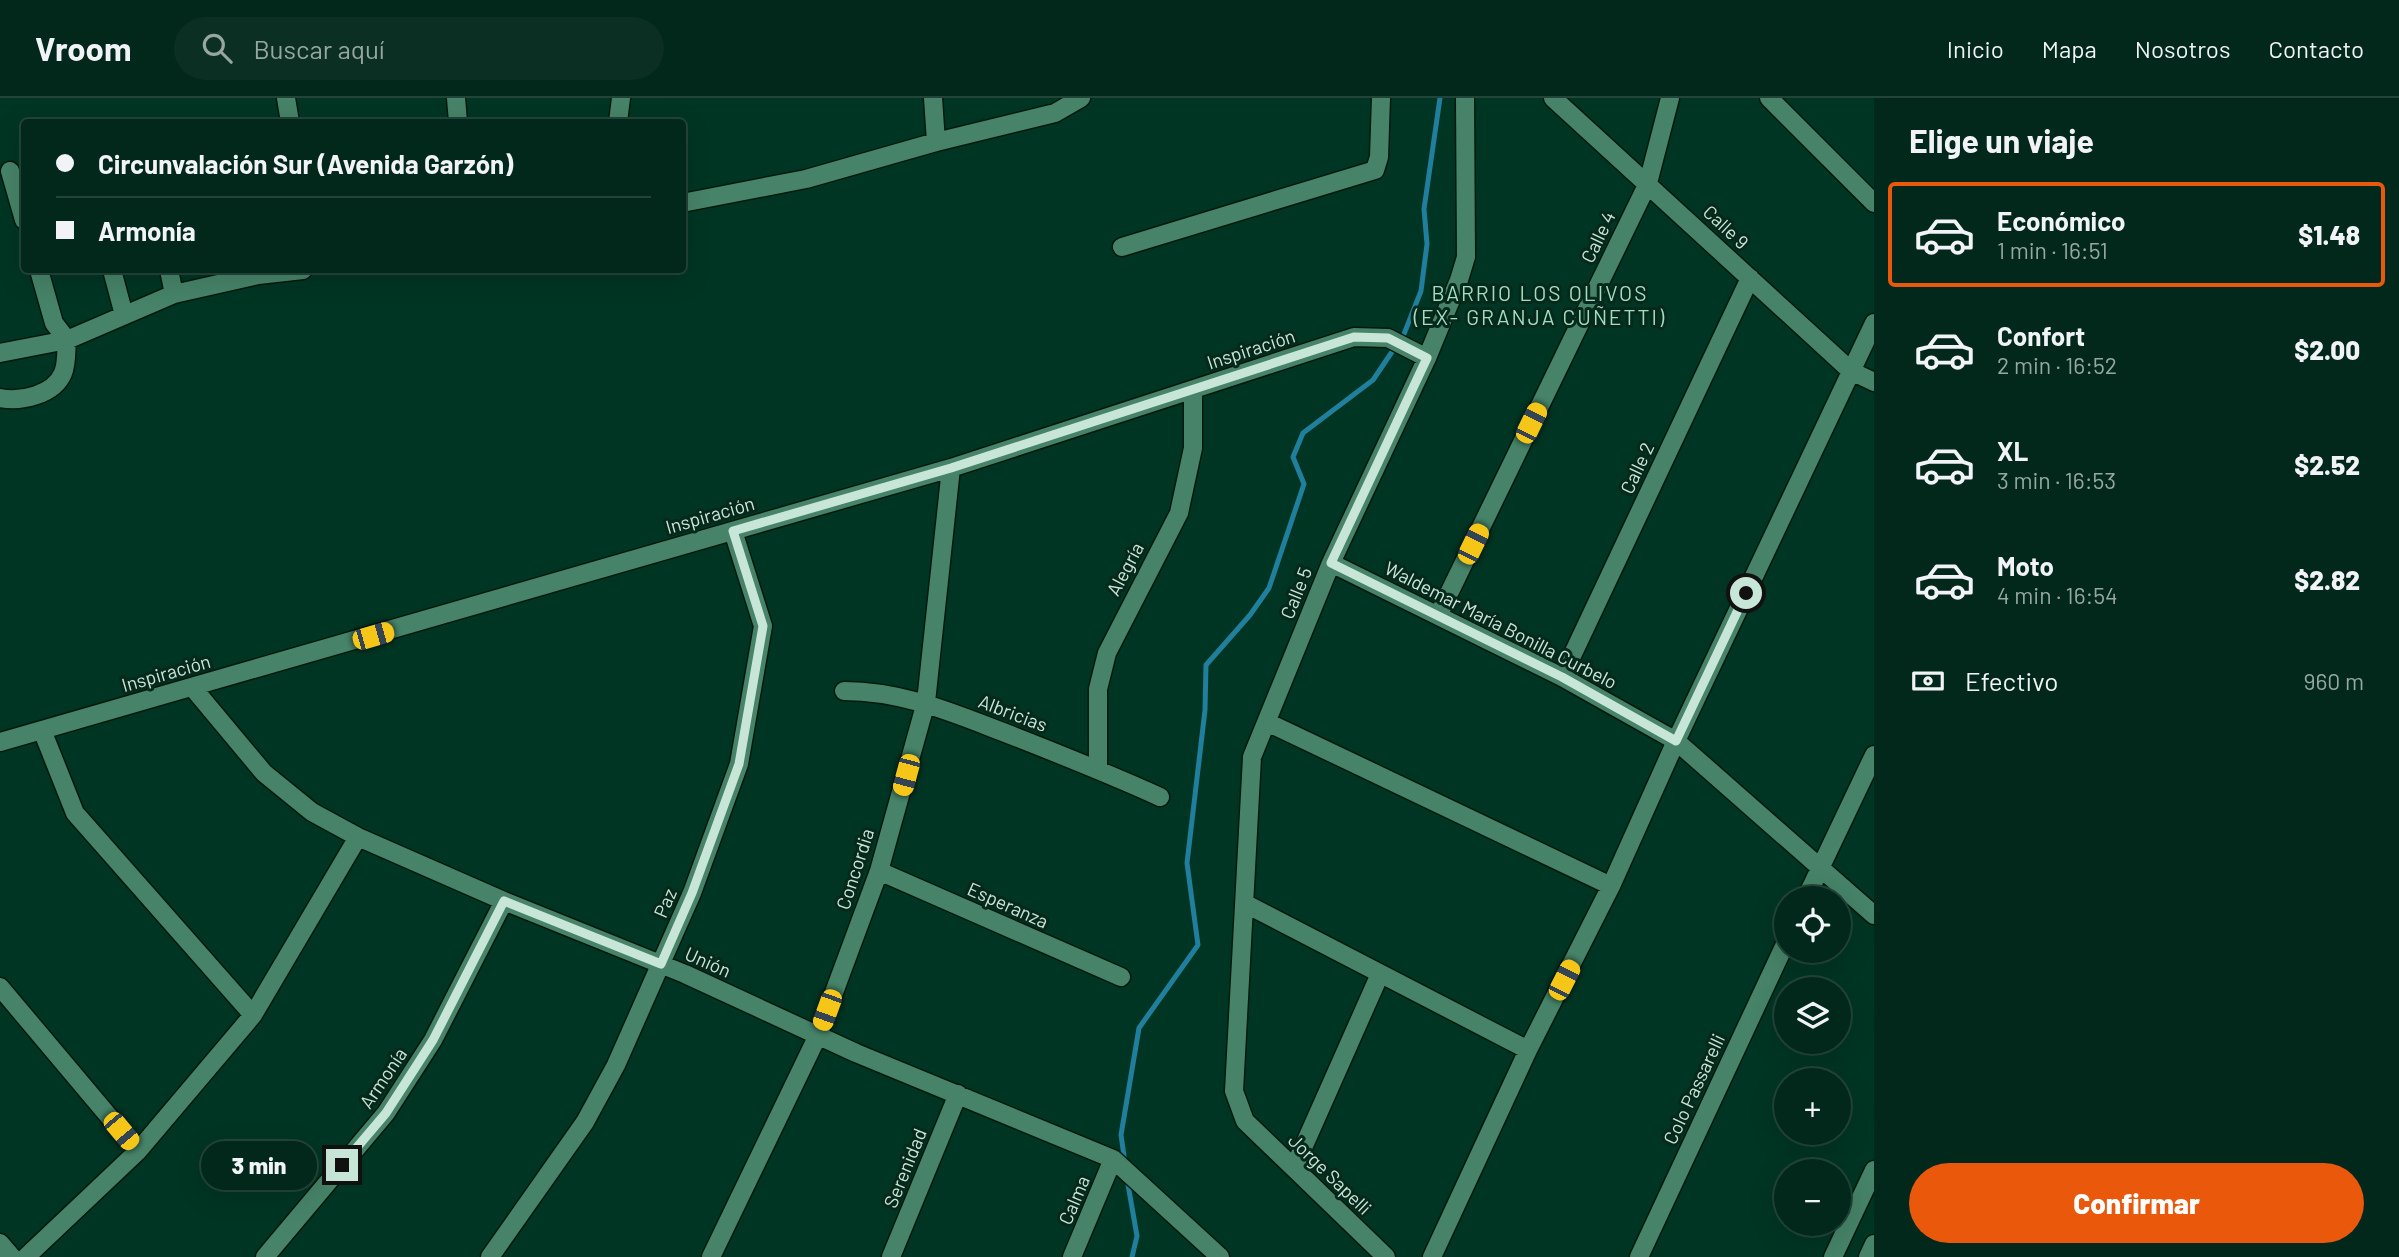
<!DOCTYPE html>
<html lang="es">
<meta charset="utf-8">
<style>
:root{--surface:#01281a;--page:#0b3023;--text:#f1f3f6;--muted:#96a6a2;--line:#234439;--accent:#ea580c}
body{margin:0;font-family:Barlow,sans-serif;background:var(--page);color:var(--text);height:100vh;display:flex;flex-direction:column;font-size:26px;white-space:nowrap}
*{box-sizing:border-box;margin:0}
p{font-size:23px;color:var(--muted)}
.icon{flex:none;width:38px;height:38px;fill:none;stroke:currentColor;stroke-width:2;stroke-linecap:round;stroke-linejoin:round}
.map{position:relative;flex:1;overflow:hidden}
.details{display:flex;flex-direction:column;background:var(--surface);width:525px}
.details>*{flex:none}
.banner{position:absolute;left:21px;top:21px;width:665px;height:154px;border-radius:7px;box-shadow:0 7px 28px #0002,0 0 0 2px var(--line);display:grid;align-content:center;height:154px;padding:0 35px;background:var(--surface)}
.fabs{position:absolute;left:1774px;top:788px;display:grid;gap:14px}
.fabs a{display:grid;place-items:center;width:77px;height:77px;border-radius:50%;background:var(--surface);box-shadow:0 7px 28px #0002,0 0 0 2px var(--line);font-size:35px}
.end{position:absolute;width:32px;height:32px;margin:-16px;border:9px solid #c8e6d7;background:#111;box-shadow:0 0 0 4px #111}
.from{border-radius:50%}
.bubble{position:absolute;height:49px;border-radius:24px;background:var(--surface);box-shadow:0 7px 28px #0002,0 0 0 2px var(--line);font-size:23px;font-weight:800;line-height:49px;text-align:center}
.car{position:absolute;width:21px;height:42px;margin:-21px -10px;border-radius:9px;box-shadow:0 0 5px 2px #0007;background:linear-gradient(#f5c518 24%,#345 0 40%,#f5c518 0 76%,#345 0 86%,#f5c518 0)}
.banner b{display:flex;align-items:center;gap:24px;height:66px;font-size:26px}
.banner b+b{border-top:2px solid var(--line)}
.banner i{width:18px;height:18px;background:var(--text)}
ul{padding:0;list-style:none}
li{display:flex;align-items:center;gap:21px;height:105px;margin:0 14px 10px;padding:0 21px;border:4px solid transparent;border-radius:7px}
li div{flex:1}
li b{display:block;font-size:26px}
li em{font-style:normal;font-weight:800}
li.on{border-color:var(--accent)}
li>.icon{width:63px;height:63px;stroke-width:1.5}
h2{padding:0 35px;font-size:32px;line-height:84px}
.pay{display:flex;align-items:center;gap:18px;height:77px;padding:0 35px;font-size:26px}
.pay p{margin-inline-start:auto}
.primary-button{display:flex;gap:14px;margin-top:auto;padding:14px 35px}
.primary-button a{flex:1;height:80px;border-radius:42px;background:var(--accent);color:#fff;font-size:28px;font-weight:800;line-height:80px;text-align:center}
header{display:flex;align-items:center;gap:42px;box-sizing:border-box;height:98px;padding:0 35px;background:var(--surface);border-bottom:2px solid var(--line)}
header strong{font-size:33px}
nav{display:flex;gap:38px;margin-inline-start:auto;font-size:24px}
.search{width:490px;height:63px;background:var(--page);display:flex;align-items:center;gap:18px;box-sizing:border-box;padding:0 24px;border-radius:38px;color:var(--muted);font-size:26px}
main{display:flex;flex:1;min-height:0}
.map>svg:first-child{display:block}
.lines{fill:none;stroke-linecap:round;stroke-linejoin:round}
.stream{stroke:#207f9c;stroke-width:5}
.minor-casing{stroke:#001a0e;stroke-width:21}
.minor{stroke:#468368;stroke-width:18}
.route{stroke:#c8e6d7;stroke-width:9}
.labels{text-anchor:middle;stroke-width:6;stroke-linejoin:round;paint-order:stroke}
.street-label{font-size:19px;fill:#c8e6d7;stroke:#07291c}
.neighbourhood-label{font-size:21px;letter-spacing:2px;fill:#9fdec0;stroke:#07291c}
</style>
<header>
<strong>Vroom</strong>
<div class="search"><svg class="icon" aria-label="search" viewBox="0 0 24 24"><circle cx="10" cy="10" r="6"/><path d="M15 15l6 6"/></svg>Buscar aquí</div>
<nav><a>Inicio</a><a>Mapa</a><a>Nosotros</a><a>Contacto</a></nav>
</header>
<main>
<div class="map">
<svg width="1874" height="1159" viewBox="0 0 1874 1159">
<rect width="100%" height="100%" fill="#013523"/>
<g class="lines">
<path class="stream" d="M1125,1065L1121,1037L1139,930L1198,847L1187,765L1205,612L1206,567L1250,517L1269,490L1304,386L1293,359L1303,335L1373,282L1404,236L1421,193L1427,146L1424,111L1440,0
M1127,1081L1137,1138L1132,1159"/>
<g class="minor-casing">
<path id="minor" d="M286,0L290,24
M456,0L458,24
M933,0L936,44
M1553,0L1851,273L1874,284
M1769,0L1874,105
M618,24L621,0
M10,73L24,122
M682,105L806,81L936,44L1055,15L1081,0
M1122,149L1375,72L1379,59L1381,0
M39,172L54,225L67,242L174,196L258,177L303,172
M112,172L124,217
M169,172L174,196
M0,255L67,242C66,252 67,266 63,275C54,297 21,304 0,300
M1331,465L1562,579L1676,643L1874,817
M1438,518L1648,85L1670,0
M1562,579L1750,180
M193,590L264,675L312,714L358,739L504,803L685,876L856,955L1113,1061L1220,1159
M844,593C903,593 953,615 1008,636C1059,656 1110,676 1160,699
M1267,624L1611,788
M42,632L75,715L253,917
M0,644L951,370L1354,239L1388,240L1427,260
M1098,671V591L1107,555L1179,415L1193,350V292
M879,773L1121,879
M1806,800L1874,657
M1246,806L1528,952
M0,889L138,1053
M1294,1070L1380,876
M0,1145L12,1159
M26,1159L138,1053L253,917L358,739
M265,1159L386,1015L433,942L504,803
M490,1159L585,1024L616,967L692,795L739,666L763,528L733,433
M711,1159L819,935L879,773L926,604L951,370
M891,1159L958,996
M1072,1159L1113,1061
M1386,1159L1245,1023L1234,993L1252,659L1331,465L1427,260L1459,182L1466,159L1465,0
M1432,1159L1528,952L1611,788L1676,643L1874,225
M1639,1159L1787,842
M1833,1159L1874,1072
M1868,1159L1874,1146"/>
</g>
<use href="#minor" class="minor"/>
</g>
<g class="lines">
<path class="route" d="M342,1067L386,1015L433,942L504,803L661,866L692,795L739,666L763,528L733,433L951,370L1354,239L1388,240L1427,260L1331,465L1562,579L1676,643L1746,495"/>
</g>
<g class="labels">
<g class="street-label">
<text transform="translate(1726 129) rotate(43)" y="7">Calle 9</text>
<text transform="translate(1598 139) rotate(-64)" y="7">Calle 4</text>
<text transform="translate(1251 251) rotate(-18)" y="7">Inspiración</text>
<text transform="translate(1637 370) rotate(-65)" y="7">Calle 2</text>
<text transform="translate(710 417) rotate(-16)" y="7">Inspiración</text>
<text transform="translate(1125 471) rotate(-62)" y="7">Alegría</text>
<text transform="translate(1296 495) rotate(-68)" y="7">Calle 5</text>
<text transform="translate(1501 527) rotate(27)" y="7">Waldemar María Bonilla Curbelo</text>
<text transform="translate(166 575) rotate(-16)" y="7">Inspiración</text>
<text transform="translate(1013 615) rotate(21)" y="7">Albricias</text>
<text transform="translate(855 771) rotate(-72)" y="7">Concordia</text>
<text transform="translate(665 805) rotate(-67)" y="7">Paz</text>
<text transform="translate(1008 807) rotate(24)" y="7">Esperanza</text>
<text transform="translate(708 864) rotate(24)" y="7">Unión</text>
<text transform="translate(383 980) rotate(-56)" y="7">Armonía</text>
<text transform="translate(1694 991) rotate(-65)" y="7">Colo Passarelli</text>
<text transform="translate(905 1070) rotate(-68)" y="7">Serenidad</text>
<text transform="translate(1330 1076) rotate(44)" y="7">Jorge Sapelli</text>
<text transform="translate(1074 1102) rotate(-67)" y="7">Calma</text>
</g>
<g class="neighbourhood-label">
<text x="1540" y="203">BARRIO LOS OLIVOS<tspan x="1540" dy="24">(EX- GRANJA CUÑETTI)</tspan></text>
</g>
</g>
</svg>
<div class="fabs">
<a><svg class="icon" aria-label="locate" viewBox="0 0 24 24"><circle cx="12" cy="12" r="6"/><path d="M12 2v4M12 18v4M2 12h4M18 12h4"/></svg></a>
<a><svg class="icon" aria-label="layers" viewBox="0 0 24 24"><path d="M12 4l9 5-9 5-9-5zM3 14l9 5 9-5"/></svg></a>
<a>+</a>
<a>−</a>
</div>
<i class="end from" style="left:1746px;top:495px"></i>
<i class="end" style="left:342px;top:1067px"></i>
<div class="bubble" style="left:201px;top:1043px;width:116px">3 min</div>
<i class="car" style="left:1531px;top:325px;rotate:26deg"></i>
<i class="car" style="left:1473px;top:446px;rotate:26deg"></i>
<i class="car" style="left:373px;top:538px;rotate:74deg"></i>
<i class="car" style="left:906px;top:677px;rotate:195deg"></i>
<i class="car" style="left:1564px;top:882px;rotate:27deg"></i>
<i class="car" style="left:827px;top:912px;rotate:200deg"></i>
<i class="car" style="left:121px;top:1033px;rotate:140deg"></i>
<div class="banner">
<b><i class="from"></i>Circunvalación Sur (Avenida Garzón)</b>
<b><i></i>Armonía</b>
</div>
</div>
<section class="details">
<h2>Elige un viaje</h2>
<ul>
<li class="on"><svg class="icon" aria-label="car" viewBox="0 0 24 24"><path d="M5 17H2v-5l4-1 3-4h7l3 4 3 1v5h-3M9 17h6M6 11h13"/><circle cx="7" cy="17" r="2"/><circle cx="17" cy="17" r="2"/></svg><div><b>Económico</b><p>1 min · 16:51</p></div><em>$1.48</em></li>
<li><svg class="icon" aria-label="car" viewBox="0 0 24 24"><path d="M5 17H2v-5l4-1 3-4h7l3 4 3 1v5h-3M9 17h6M6 11h13"/><circle cx="7" cy="17" r="2"/><circle cx="17" cy="17" r="2"/></svg><div><b>Confort</b><p>2 min · 16:52</p></div><em>$2.00</em></li>
<li><svg class="icon" aria-label="car" viewBox="0 0 24 24"><path d="M5 17H2v-5l4-1 3-4h7l3 4 3 1v5h-3M9 17h6M6 11h13"/><circle cx="7" cy="17" r="2"/><circle cx="17" cy="17" r="2"/></svg><div><b>XL</b><p>3 min · 16:53</p></div><em>$2.52</em></li>
<li><svg class="icon" aria-label="car" viewBox="0 0 24 24"><path d="M5 17H2v-5l4-1 3-4h7l3 4 3 1v5h-3M9 17h6M6 11h13"/><circle cx="7" cy="17" r="2"/><circle cx="17" cy="17" r="2"/></svg><div><b>Moto</b><p>4 min · 16:54</p></div><em>$2.82</em></li>
</ul>
<div class="pay"><svg class="icon" aria-label="cash" viewBox="0 0 24 24"><path d="M3 7h18v10H3z"/><circle cx="12" cy="12" r="2"/></svg>Efectivo<p>960 m</p></div>
<div class="primary-button"><a>Confirmar</a></div>
</section>
</main>
